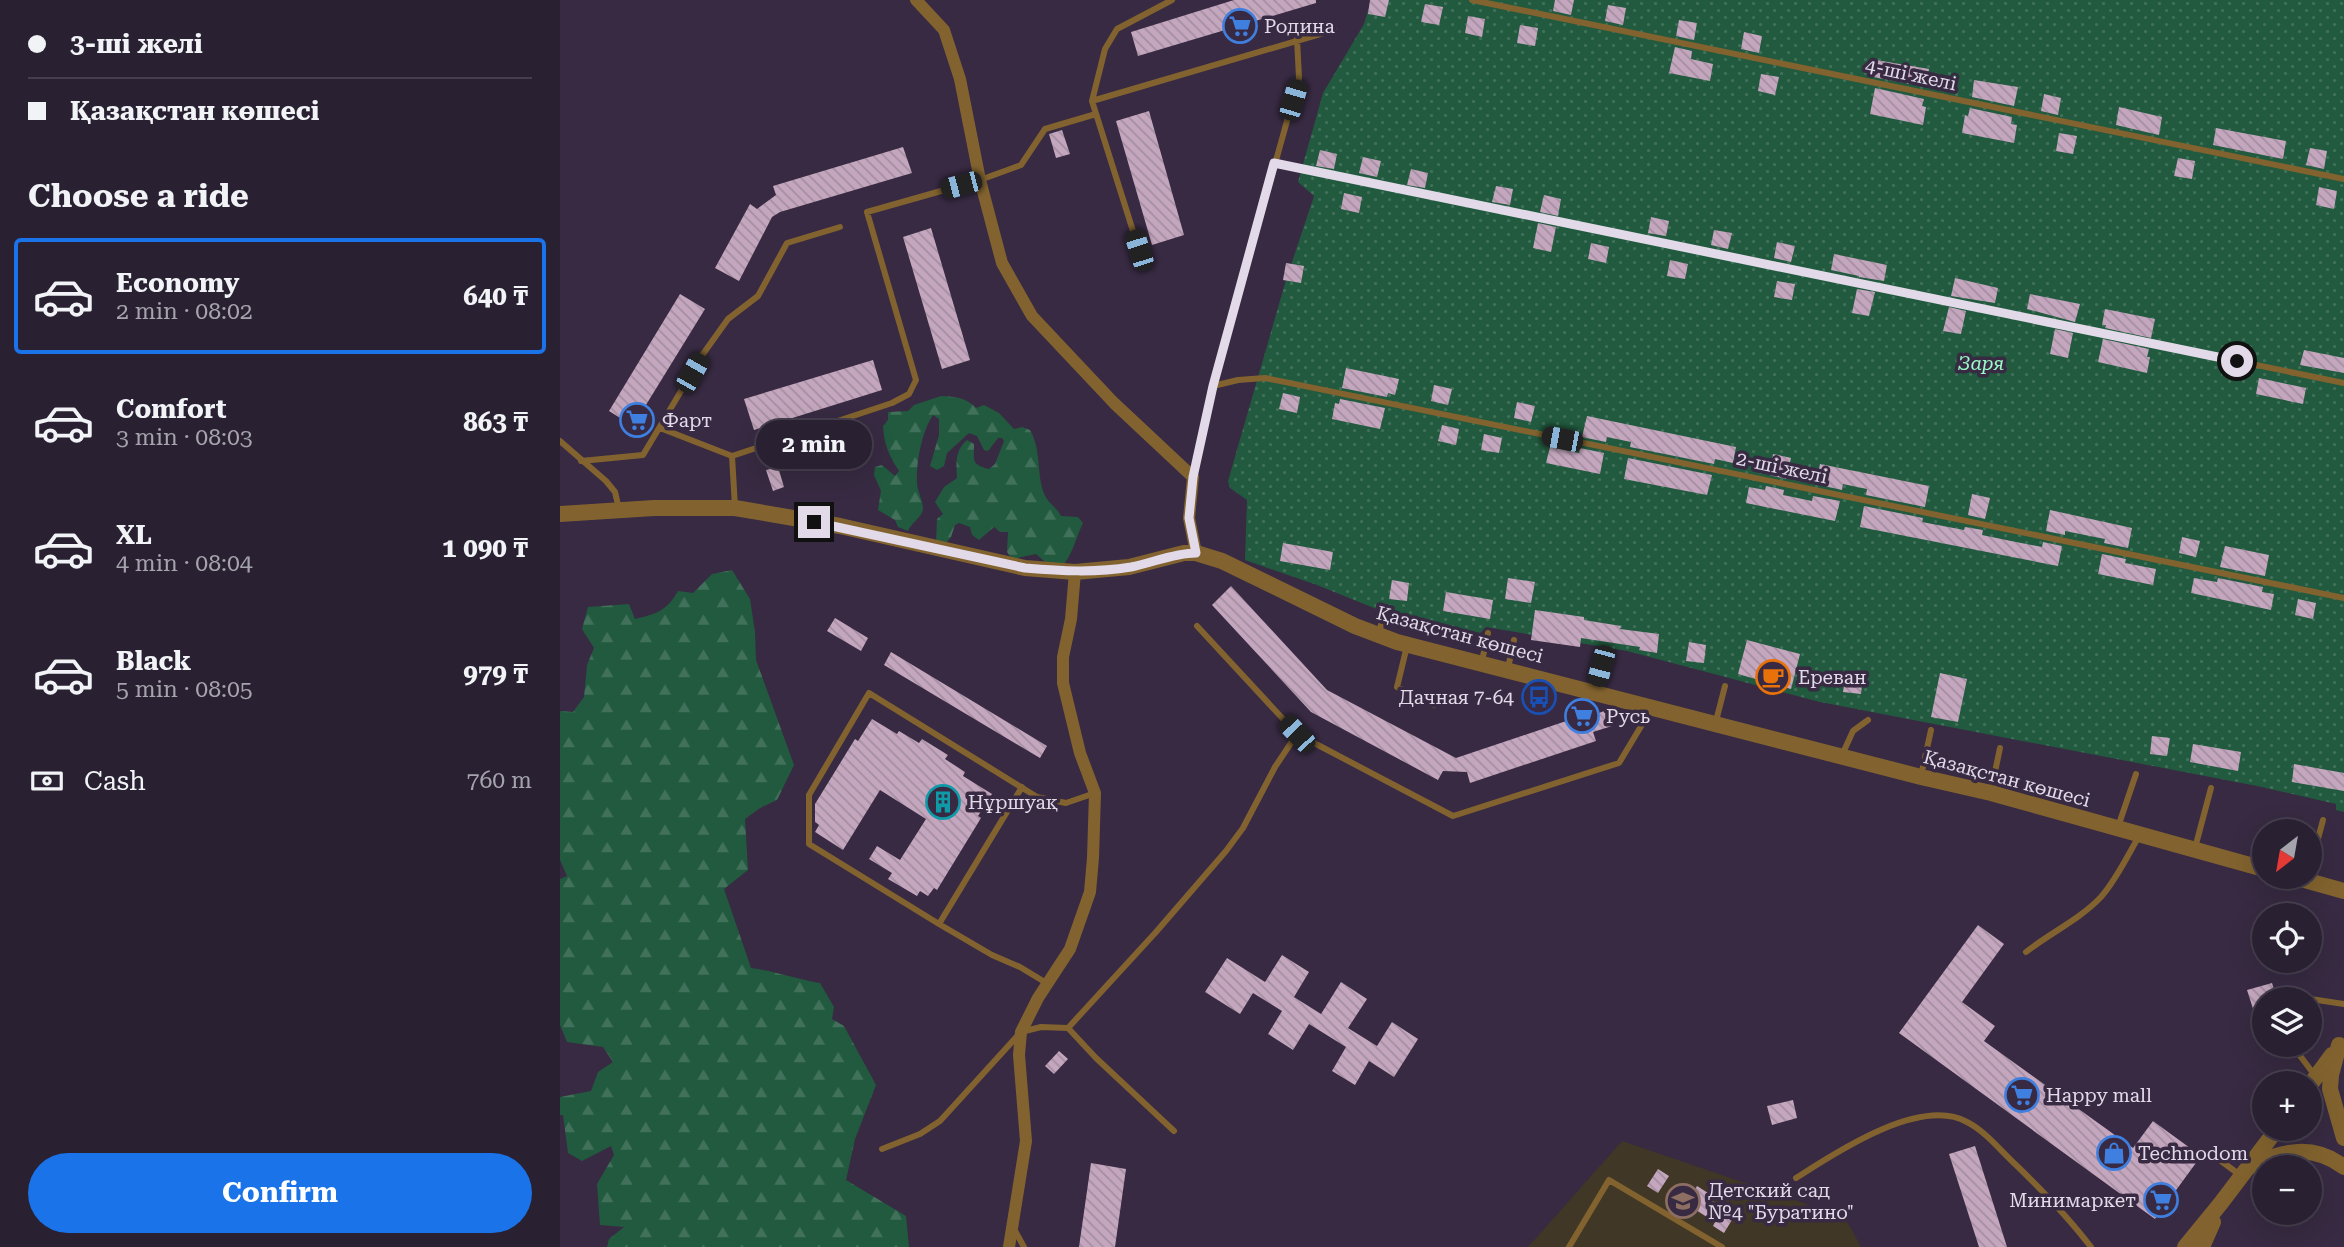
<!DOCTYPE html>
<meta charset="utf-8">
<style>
:root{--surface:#292032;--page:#352d3e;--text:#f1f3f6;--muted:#a5a3ac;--line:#453e4d;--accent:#1a73e8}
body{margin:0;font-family:"Roboto Serif",serif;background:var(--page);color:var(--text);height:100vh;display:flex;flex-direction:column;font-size:26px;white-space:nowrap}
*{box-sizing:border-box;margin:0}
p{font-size:23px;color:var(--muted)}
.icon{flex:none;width:38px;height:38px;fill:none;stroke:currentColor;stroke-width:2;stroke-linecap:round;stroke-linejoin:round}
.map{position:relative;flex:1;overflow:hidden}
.side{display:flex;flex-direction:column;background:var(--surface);width:560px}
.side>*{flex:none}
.guide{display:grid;align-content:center;height:154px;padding:0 28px;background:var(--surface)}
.needle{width:46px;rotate:211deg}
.controls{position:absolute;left:1692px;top:819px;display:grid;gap:14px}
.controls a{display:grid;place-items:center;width:70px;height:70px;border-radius:50%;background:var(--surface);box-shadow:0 7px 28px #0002,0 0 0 2px var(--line);font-size:35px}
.end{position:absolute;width:32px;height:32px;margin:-16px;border:9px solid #e2dae9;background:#111;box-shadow:0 0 0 4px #111}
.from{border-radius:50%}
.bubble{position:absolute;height:49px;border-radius:24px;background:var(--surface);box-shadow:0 7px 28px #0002,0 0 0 2px var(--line);font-size:23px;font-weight:700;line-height:49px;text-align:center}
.car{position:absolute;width:21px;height:42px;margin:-21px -10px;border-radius:9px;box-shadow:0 0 5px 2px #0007;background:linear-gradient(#222 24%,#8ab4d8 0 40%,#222 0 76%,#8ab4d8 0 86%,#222 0)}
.guide b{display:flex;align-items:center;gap:24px;height:66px;font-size:26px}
.guide b+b{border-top:2px solid var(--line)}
.guide i{width:18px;height:18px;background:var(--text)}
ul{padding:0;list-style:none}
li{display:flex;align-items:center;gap:21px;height:116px;margin:0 14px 10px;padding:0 14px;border:4px solid transparent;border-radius:7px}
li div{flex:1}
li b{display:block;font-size:26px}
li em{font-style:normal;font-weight:700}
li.current{border-color:var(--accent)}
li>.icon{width:63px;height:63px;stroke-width:1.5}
h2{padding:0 28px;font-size:32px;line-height:84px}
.pay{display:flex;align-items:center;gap:18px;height:77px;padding:0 28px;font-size:26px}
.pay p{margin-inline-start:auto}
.cta{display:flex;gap:14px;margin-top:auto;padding:14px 28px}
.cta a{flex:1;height:80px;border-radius:42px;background:var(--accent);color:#fff;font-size:28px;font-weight:700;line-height:80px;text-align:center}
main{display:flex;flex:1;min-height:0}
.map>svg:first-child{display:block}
.education{fill:#403726}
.forest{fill:url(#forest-firs)}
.park{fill:url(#park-dots)}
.building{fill:url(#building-back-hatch)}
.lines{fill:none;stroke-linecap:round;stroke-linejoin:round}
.service{stroke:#82632f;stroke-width:6}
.minor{stroke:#82632f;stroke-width:12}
.tertiary{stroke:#82632f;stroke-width:16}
.route{stroke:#e2dae9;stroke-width:9}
.labels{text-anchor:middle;stroke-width:7;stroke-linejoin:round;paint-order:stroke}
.poi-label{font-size:19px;fill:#e2dae9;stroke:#372a42;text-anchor:start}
.street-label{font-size:19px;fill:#e2dae9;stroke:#372a42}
.park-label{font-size:19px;font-style:italic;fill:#99fbc7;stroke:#372a42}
</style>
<main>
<section class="side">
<div class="guide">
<b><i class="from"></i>3-ші желі</b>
<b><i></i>Қазақстан көшесі</b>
</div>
<h2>Choose a ride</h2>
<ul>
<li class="current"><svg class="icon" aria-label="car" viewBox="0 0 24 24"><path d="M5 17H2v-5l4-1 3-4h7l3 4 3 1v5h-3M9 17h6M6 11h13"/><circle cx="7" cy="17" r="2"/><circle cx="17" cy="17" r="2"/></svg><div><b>Economy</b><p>2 min · 08:02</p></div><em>640 ₸</em></li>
<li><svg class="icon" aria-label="car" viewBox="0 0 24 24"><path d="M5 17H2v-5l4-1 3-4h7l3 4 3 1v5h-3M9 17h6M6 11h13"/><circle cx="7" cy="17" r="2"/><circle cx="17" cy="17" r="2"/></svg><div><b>Comfort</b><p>3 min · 08:03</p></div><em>863 ₸</em></li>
<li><svg class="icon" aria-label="car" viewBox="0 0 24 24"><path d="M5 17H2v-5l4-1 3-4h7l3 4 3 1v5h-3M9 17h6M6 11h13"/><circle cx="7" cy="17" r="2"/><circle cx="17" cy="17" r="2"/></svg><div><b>XL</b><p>4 min · 08:04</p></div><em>1 090 ₸</em></li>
<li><svg class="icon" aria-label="car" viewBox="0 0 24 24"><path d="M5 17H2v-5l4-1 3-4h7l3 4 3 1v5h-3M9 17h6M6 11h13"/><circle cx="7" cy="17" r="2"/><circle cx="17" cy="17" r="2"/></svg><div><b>Black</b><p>5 min · 08:05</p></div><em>979 ₸</em></li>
</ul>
<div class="pay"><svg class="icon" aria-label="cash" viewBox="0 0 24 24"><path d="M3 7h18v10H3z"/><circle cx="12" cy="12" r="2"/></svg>Cash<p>760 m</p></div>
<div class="cta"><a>Confirm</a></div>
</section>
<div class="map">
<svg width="1784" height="1247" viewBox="0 0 1784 1247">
<defs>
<pattern id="forest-firs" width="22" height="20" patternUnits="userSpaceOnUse" patternTransform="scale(1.75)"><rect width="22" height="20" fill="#215a3e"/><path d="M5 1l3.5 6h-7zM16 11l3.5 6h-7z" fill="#41715a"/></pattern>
<pattern id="park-dots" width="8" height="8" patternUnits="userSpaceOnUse" patternTransform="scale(1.75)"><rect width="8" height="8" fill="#215a3e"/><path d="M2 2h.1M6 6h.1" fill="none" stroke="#41715a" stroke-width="1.8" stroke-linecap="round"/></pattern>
<pattern id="building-back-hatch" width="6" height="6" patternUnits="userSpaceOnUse" patternTransform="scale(1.75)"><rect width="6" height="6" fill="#c4a7be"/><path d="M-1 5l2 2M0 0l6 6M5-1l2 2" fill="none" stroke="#a48ea0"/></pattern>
</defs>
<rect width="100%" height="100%" fill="#372a42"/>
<path class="education" d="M1062,1141L1282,1216L1290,1226L1301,1247H968Z"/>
<path class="forest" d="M381,396C395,397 406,397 416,408L424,405L439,413L454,429L462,427L470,430C483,452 475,481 487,499C491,505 497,508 501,516L518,517L523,523C515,539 512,559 498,570L491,567L476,554L452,559L447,552L448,532H440L434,527L419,540L412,535L410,527L399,523L395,525L391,537L383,547L376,544L377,519L383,514L375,502L384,487L397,478C396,463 395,450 407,440L414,444C414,461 411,464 429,469L435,464L444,441L442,438H438L428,451L424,450L417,436L409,433L387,453L384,466L377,470L370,466L379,435V419L373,415C362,431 356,462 357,483C357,491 363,500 363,509C363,516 351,523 348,531L338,527L335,520L318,510L321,491L314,475L315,467L322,465L335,476L339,471C329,456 324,444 323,426L328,420V412L348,411L354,405Z
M172,570L190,599L195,632L196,660L234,765L217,800L200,808L185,819L188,870L164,889L191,968C215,971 236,979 260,983L274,1007L272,1019L284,1026L316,1085L295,1139L286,1180L346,1216L349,1247H47L49,1239L64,1227L40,1225L37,1184L54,1155L51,1146L22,1161L8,1153L3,1115H0V1097L31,1091L38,1072L53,1062L43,1047L7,1042L0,1025V879L7,876L0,860V711L13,712L24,697L27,665L34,648L22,629L28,607L69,604L75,619C96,614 107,611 118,591L133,593L152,574Z"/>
<path class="park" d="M811,0H1784V812L1776,810V804L1697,786L1260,702L1067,651L926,627L920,633L814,608L757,585L685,560L687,500L670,488L668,481L726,280L754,196L738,182L763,93L804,24Z"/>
<path class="building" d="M674,0H756V3L578,56L571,32Z
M810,0H829L825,17L808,14Z
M995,0H1014L1011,15L993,11Z
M865,4L883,7L879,25L861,22Z
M1048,5L1066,8L1063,25L1045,21Z
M908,16L925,19L922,37L905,33Z
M1119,20L1137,23L1134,40L1116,36Z
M960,25L978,28L975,46L957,43Z
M1184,32L1202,36L1199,53L1181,49Z
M1115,47L1132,51L1131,59L1153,64L1150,81L1109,73Z
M1316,60L1369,69L1366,87L1313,77Z
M1201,74L1219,77L1215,95L1198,91Z
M1414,80L1458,87L1454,106L1412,97Z
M1315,88L1364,99L1362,106L1366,107L1363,125L1310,114Z
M1484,94L1501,98L1498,115L1481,111Z
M1559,107L1602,117L1599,135L1556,125Z
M1410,108L1452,117L1451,124L1457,125L1454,143L1402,133L1405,115L1408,116Z
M589,111L624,235L592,245L556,121Z
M1656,128L1726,141L1723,159L1653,145Z
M502,130L510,154L496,158L489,134Z
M1499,133L1517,136L1513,154L1496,151Z
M343,147L352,173L220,212L212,217L179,281L155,268L190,204L197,209L216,195L213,186Z
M1750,148L1767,151L1764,169L1746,165Z
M760,150L777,154L774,169L756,166Z
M803,157L821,161L817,177L799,173Z
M1618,158L1635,161L1632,179L1614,176Z
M851,169L868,173L865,188L847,185Z
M936,186L953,189L950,205L932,202Z
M1759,187L1777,191L1774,209L1756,205Z
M784,193L802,197L799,213L781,209Z
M984,195L1001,199L998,216L980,212Z
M1091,217L1109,221L1106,236L1088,233Z
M978,223L996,227L991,252L973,248Z
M371,228L410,360L382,369L343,237Z
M1154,230L1172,233L1168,249L1151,245Z
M1217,242L1235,246L1231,262L1214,258Z
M1031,243L1049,247L1046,263L1028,259Z
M1274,254L1327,265L1324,281L1299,277V276L1271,270Z
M1110,260L1128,264L1125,279L1107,276Z
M726,263L744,266L741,283L723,280Z
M1395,278L1438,288L1435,303L1391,296Z
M1217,281L1235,284L1232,300L1214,297Z
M1297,289L1315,292L1309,316L1292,313Z
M120,294L145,309L73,426L49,411Z
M1470,294L1520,304L1515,322L1467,309Z
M1389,307L1406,311L1401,334L1383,331Z
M1545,309L1595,319L1591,338L1545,328L1546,325H1542Z
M1495,329L1513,333L1508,358L1490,354Z
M1543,339L1589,349L1587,357H1590L1587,373L1538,362Z
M1744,350L1784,358V373L1740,365Z
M313,360L322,390L194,430L184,399Z
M786,368L839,379L835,395L828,393L827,397L782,388Z
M1699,378L1746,388L1743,404L1696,394Z
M874,385L892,389L888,405L871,401Z
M723,393L740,397L737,413L719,409Z
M780,399L825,408L820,429L772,419L775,403L779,404Z
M957,402L975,406L971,422L954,418Z
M1027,416L1176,447L1173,463L1155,459L1154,464L1070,447L1071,442L1047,437L1046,442L1022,437Z
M882,425L899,429L896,445L878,441Z
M924,434L942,438L939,453L921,450Z
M990,447L1019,453L1020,448L1044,453L1040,474L986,463Z
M1213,454L1231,458L1226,479L1209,475Z
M1068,458L1152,475L1147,495L1064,479Z
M1260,464L1369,486L1365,507L1306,495L1307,489L1283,484L1282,490L1256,484Z
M218,467L224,487L213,491L206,470Z
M1206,486L1224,490L1223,495L1252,501L1253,496L1280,501L1275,521L1186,503L1189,487L1205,490Z
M1412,494L1430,498L1425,519L1408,515Z
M1304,506L1363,518L1362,522L1404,530L1405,527L1423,530L1422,535L1451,541L1482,547L1483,542L1502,546L1498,566L1300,527Z
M1490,510L1572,528L1568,548L1544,543L1545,539L1505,531V535L1486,531Z
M1622,537L1640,541L1636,557L1619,553Z
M723,543L773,552L770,570L720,561Z
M1665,546L1709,555L1705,576L1660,567Z
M1542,554L1566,559L1565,563L1596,569L1593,585L1538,574Z
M948,578L975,582L971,603L945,599Z
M1634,578L1657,582L1658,578L1703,587L1702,592L1714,594L1711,610L1631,593Z
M832,580L849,583L847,601L829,599Z
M671,586L767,690L896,758L1027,714L1028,717L1047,710L1052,726L1033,732L1036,741L910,783L907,772L883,771L878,780L751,712L652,605Z
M886,592L933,600L930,619L883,611Z
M1738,599L1756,603L1753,619L1735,615Z
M975,610L1024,617V620L1061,626L1060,629L1099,634L1097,653L1079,650L1080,647L1021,638L1020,647L971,640Z
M275,618L308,638L301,651L267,631Z
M1187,640L1240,654L1231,689L1178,674Z
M1129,642L1146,645L1144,663L1126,661Z
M331,652L487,746L480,758L324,665Z
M1286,673L1303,676L1301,694L1283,692Z
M1380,673L1407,679L1398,722L1371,717Z
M312,719L337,734L339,731L359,743L362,739L388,755L385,759L405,772L403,776L432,794L418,816L421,818L377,890L374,888L368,896L360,891L357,896L328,879L332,873L309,859L317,846L340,860L366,819L320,790L283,850L255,832L259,825L255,822V804L295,739L298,741Z
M1592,736L1610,738L1607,756L1590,754Z
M1633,744L1681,752L1678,771L1630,762Z
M1734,764L1784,773V791L1732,782Z
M1418,925L1444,944L1402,1002L1435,1026L1424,1041L1573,1148L1593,1121L1641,1156L1595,1219L1339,1033Z
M722,955L749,972L734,997L761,1014L781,982L807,999L788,1028L817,1046L832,1022L858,1039L834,1077L809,1061L795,1085L772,1071L786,1047L749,1024L733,1050L708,1034L722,1011L693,993L680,1014L645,992L667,958L705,982Z
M1712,983L1717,999H1704V1011L1695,1015L1687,990Z
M499,1051L508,1059L494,1074L485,1066Z
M1233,1100L1237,1118L1212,1125L1207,1106Z
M1415,1146L1447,1247H1419L1389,1154Z
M531,1163L566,1169L555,1247H519Z
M1098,1169L1109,1176L1098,1193L1087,1186Z
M1137,1186L1148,1193L1146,1197L1175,1215L1164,1233L1153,1226L1155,1222L1126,1204Z"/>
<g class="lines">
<path class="service" d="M912,0L1784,179
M532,101L545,49L557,29L612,0
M714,163L1784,383
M579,250L532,101L774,30
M653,386L678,380L705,378L1784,598
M100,428L172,456L175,507
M0,441L46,481L55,492L59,509
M172,456L332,403L349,394L356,380L307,212L420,180L461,165L485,129L536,114
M21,461L83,455L143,354L168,319L198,296L227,243L280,227
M633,477L653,386L739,78L737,39
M637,626L737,734L893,816L1059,763L1092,708
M819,633L825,608
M847,646L837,687L874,705
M922,661L928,633
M948,668L954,640
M1035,692L1044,657
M1156,721L1165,686
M1282,755L1293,731L1308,720
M1361,776L1371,730
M462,787L379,924L432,955L460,967L488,984
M1431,791L1440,748
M1558,827L1576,774
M1635,848L1651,788
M1750,869L1763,820
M379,924L249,844V795L309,693L477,797L506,803L535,793
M1466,952C1490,933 1519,920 1541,897C1556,880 1567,857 1579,836
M1744,998L1784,1004
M1732,1045L1756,1077
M614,1131L536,1058L508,1028L596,932L666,851L683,828L715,767L737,734
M322,1149L360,1134L380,1121L461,1032L481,1027L508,1028
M1657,1158L1680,1175
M1236,1178C1275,1153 1360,1096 1407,1122C1425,1131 1440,1150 1455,1164C1482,1190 1508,1217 1531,1247
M454,1229L464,1247
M1009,1247L1049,1180L1162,1247"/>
<path class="minor" d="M356,0L384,30L400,79L420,180L442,263L472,316L554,403L633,477L629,518L636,553
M449,1247L466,1141L459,1055L461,1032L478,998L510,949L530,892L533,858L535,793L520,753L503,683V657L511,619L515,572"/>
<path class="tertiary" d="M0,514L94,508H175L280,526L465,568L515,572L569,567L624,553H636L662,561L795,626L837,642L1361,777L1431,793L1704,869
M1734,877L1784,891
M1779,1045L1771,1075L1770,1089L1784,1138
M1750,1085L1772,1055
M1691,1166C1723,1150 1754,1144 1784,1167
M1625,1247L1661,1203L1717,1129
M1642,1247L1653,1222"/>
</g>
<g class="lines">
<path class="route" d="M254,522L465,568C501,571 535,573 571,567C592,563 614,553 636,553L629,518L633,477L653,386L714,163L1677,361"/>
</g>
<defs>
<g id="supermarket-ring" transform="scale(1.75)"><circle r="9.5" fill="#372a42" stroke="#3f7fe0" stroke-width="1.5"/><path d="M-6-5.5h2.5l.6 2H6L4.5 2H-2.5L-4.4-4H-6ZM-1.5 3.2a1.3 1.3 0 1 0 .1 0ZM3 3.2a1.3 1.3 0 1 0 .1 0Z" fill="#3f7fe0"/></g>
<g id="cafe-ring" transform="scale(1.75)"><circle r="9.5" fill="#372a42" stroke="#e8710a" stroke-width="1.5"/><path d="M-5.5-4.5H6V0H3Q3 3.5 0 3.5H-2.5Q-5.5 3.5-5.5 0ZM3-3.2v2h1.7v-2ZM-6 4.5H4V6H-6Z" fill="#e8710a"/></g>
<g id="bus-ring" transform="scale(1.75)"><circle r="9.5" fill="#372a42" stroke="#1a4fb4" stroke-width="1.5"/><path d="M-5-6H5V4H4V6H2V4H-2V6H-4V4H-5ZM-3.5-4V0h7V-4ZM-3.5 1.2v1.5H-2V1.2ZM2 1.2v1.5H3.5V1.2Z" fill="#1a4fb4"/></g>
<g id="building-ring" transform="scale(1.75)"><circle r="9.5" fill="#372a42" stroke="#0f9aa8" stroke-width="1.5"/><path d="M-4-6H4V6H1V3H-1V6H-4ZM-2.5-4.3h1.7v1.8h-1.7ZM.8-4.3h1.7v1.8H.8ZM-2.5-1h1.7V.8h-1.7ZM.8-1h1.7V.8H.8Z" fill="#0f9aa8"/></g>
<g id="shop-ring" transform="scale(1.75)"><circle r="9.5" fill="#372a42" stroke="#3f7fe0" stroke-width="1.5"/><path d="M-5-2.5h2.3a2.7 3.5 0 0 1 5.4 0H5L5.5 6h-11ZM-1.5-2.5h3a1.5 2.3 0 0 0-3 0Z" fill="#3f7fe0"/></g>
<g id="school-ring" transform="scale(1.75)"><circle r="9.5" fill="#372a42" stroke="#8d6e63" stroke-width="1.5"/><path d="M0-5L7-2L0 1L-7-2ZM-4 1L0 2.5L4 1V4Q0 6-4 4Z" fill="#8d6e63"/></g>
</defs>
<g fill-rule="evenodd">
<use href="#supermarket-ring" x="680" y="26"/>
<use href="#supermarket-ring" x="77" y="420"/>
<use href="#cafe-ring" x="1213" y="677"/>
<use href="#bus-ring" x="979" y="697"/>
<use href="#supermarket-ring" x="1022" y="716"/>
<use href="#building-ring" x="383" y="802"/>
<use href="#supermarket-ring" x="1462" y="1095"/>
<use href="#shop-ring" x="1554" y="1153"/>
<use href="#supermarket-ring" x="1601" y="1200"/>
<use href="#school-ring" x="1123" y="1201"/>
</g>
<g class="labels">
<g class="poi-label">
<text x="704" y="33">Родина</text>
<text x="102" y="427">Фарт</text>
<text x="1238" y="684">Ереван</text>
<text x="954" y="704" text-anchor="end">Дачная 7-64</text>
<text x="1046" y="723">Русь</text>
<text x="408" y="809">Нұршуақ</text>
<text x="1486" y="1102">Happy mall</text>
<text x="1578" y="1160">Technodom</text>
<text x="1148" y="1197">Детский сад<tspan x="1148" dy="22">№4 "Буратино"</tspan></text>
<text x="1576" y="1207" text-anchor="end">Минимаркет</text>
</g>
<g class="street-label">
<text transform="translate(1351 74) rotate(12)" y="7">4-ші желі</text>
<text transform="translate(1222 467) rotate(12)" y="7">2-ші желі</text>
<text transform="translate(900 634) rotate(15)" y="7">Қазақстан көшесі</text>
<text transform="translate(1447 778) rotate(15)" y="7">Қазақстан көшесі</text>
</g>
<g class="park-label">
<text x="1421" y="370">Заря</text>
</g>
</g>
</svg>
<div class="controls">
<a><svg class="needle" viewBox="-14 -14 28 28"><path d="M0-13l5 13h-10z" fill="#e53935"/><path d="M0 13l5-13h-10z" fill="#a5a3ac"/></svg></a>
<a><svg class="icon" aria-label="locate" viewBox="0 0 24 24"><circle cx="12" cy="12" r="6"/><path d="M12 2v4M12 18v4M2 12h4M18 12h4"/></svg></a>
<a><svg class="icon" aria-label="layers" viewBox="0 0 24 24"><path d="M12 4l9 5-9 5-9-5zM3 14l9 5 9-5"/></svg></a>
<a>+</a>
<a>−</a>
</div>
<i class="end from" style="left:1677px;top:361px"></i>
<i class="end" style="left:254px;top:522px"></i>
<div class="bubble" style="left:196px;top:420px;width:116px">2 min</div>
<i class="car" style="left:733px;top:100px;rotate:16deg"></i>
<i class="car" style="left:401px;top:185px;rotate:255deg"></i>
<i class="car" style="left:579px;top:250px;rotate:342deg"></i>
<i class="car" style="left:132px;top:373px;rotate:30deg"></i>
<i class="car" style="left:1002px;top:439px;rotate:281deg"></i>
<i class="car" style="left:1041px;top:666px;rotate:195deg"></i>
<i class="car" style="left:737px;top:734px;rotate:317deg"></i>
</div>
</main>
